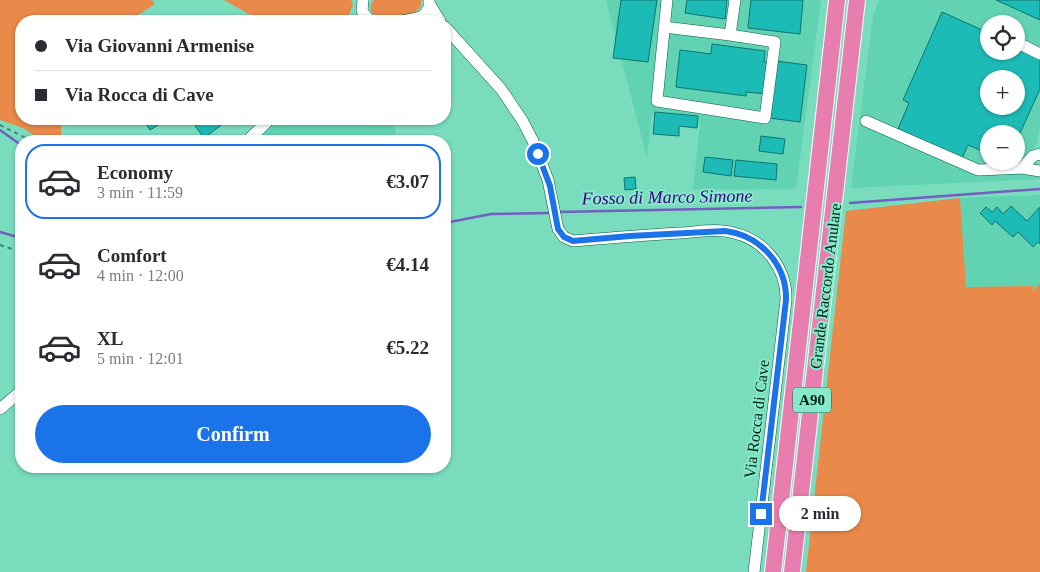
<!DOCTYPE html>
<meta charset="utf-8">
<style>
:root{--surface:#fff;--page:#f2f2f3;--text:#2b2b33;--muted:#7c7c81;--line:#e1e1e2;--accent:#1a73e8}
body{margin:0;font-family:Georgia,serif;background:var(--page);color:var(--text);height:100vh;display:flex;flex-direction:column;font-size:19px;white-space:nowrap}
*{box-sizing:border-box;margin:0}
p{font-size:16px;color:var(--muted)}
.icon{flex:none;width:28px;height:28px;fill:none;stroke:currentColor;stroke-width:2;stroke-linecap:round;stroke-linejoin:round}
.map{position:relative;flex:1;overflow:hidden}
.details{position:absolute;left:15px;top:135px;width:436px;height:338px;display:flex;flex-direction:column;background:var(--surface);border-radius:20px;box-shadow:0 1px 4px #0004}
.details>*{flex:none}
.guide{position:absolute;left:15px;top:15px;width:436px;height:110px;border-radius:20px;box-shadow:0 1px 4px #0004;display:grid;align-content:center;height:110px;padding:0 20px;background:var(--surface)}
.buttons{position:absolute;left:980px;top:15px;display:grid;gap:10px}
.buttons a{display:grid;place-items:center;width:45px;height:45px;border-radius:50%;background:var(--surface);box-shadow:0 1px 4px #0004;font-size:25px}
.end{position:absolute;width:22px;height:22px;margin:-11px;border:6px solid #1a73e8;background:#fff;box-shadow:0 0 0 2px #fff}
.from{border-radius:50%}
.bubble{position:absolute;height:35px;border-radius:18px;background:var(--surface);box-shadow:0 1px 4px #0004;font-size:16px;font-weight:700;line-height:35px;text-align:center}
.guide b{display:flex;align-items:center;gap:18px;height:48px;font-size:19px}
.guide b+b{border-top:1px solid var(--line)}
.guide i{width:12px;height:12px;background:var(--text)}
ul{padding:9px 0 0;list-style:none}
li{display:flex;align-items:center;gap:15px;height:75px;margin:0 10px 8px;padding:0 10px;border:2px solid transparent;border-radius:20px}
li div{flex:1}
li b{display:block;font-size:19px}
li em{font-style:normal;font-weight:700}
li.selected{border-color:var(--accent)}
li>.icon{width:45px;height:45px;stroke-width:1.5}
.action{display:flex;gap:10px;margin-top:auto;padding:10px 20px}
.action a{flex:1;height:58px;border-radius:30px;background:var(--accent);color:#fff;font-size:20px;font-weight:700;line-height:58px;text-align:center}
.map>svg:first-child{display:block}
.built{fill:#61d3b2;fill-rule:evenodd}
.green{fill:#e9894a}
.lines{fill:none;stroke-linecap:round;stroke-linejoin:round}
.stream{stroke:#755ec1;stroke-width:2.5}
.building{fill:#1dbbb6;stroke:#0c7370;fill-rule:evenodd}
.minor-casing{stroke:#005e4a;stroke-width:12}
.highway-casing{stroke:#fff;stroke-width:18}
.path{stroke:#428772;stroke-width:2;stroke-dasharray:4 4;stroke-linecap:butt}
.minor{stroke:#fff;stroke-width:11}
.highway{stroke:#e77eaf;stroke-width:16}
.route{stroke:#1a73e8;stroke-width:6}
.labels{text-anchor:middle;stroke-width:4;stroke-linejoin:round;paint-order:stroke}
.shield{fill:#85e9ca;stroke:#295d4d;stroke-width:1}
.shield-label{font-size:15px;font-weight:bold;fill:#012118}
.street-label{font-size:16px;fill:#012118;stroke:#85e9ca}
.water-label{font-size:18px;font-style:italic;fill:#3c0284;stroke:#85e9ca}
</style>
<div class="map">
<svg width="1040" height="572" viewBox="0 0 1040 572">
<rect width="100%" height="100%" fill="#78dcbd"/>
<path class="built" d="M606,0H821L796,189L693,190L700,122L652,116L647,158Z
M879,0H1040V127L1037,144L1030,153L1040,168V179L851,188L873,16ZM989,24H1016V51H989ZM989,79H1016V106H989ZM989,134H1016V161H989Z
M279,119H392L398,141H256Z
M1040,195V283L1033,291V286L966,287L960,198Z"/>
<path class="green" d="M0,0H152L155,4L129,21H21V119H61V138L59,141H43L23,128L0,120Z
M224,0H351L353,5L349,15L348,21H261Z
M374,0H421C423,18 394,16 381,18C372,17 367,7 374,0Z
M960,198L966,287L1033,286V291L1040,283V572H806L846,211Z"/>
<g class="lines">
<path class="stream" d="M0,130L21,145
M850,203L1040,189
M558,212L801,207
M445,223L491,214L550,213
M0,232L21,238"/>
</g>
<path class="building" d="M621,0H657L648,62L613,58Z
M687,0H727L725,19L685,13Z
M751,0H803L800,34L748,28Z
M996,0H1040V20Z
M942,12L989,33V51H1016V45L1040,56V89L1016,142V134H989V154L968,145L962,158L898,129L909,103L903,100ZM989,79H1016V106H989Z
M712,44L765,51L764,62L770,63L766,94L746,92V96L676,87L680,50L711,54Z
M776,61L807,65L800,122L769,118Z
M655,112L698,116L697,128L679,126V136L653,134Z
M143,119H168L150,130Z
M205,119H239L231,125L228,120L204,138L195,126Z
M761,136L785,139L783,154L759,151Z
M705,157L733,160L731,176L703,172Z
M736,160L777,164L776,180L734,176Z
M635,177L636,189L625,190L624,178Z
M1011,206L1027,221L1040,207V244L1038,242L1033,247L1018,232L1013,237L995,221L992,225L980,213L986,207L992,212L997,207L1003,214Z"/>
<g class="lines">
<g class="minor-casing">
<path id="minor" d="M363,0L362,11L370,21
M667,0L657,101L765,118L775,42L730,35
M430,5L440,21
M402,21L422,17L429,8V0
M445,27L501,89L522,120L533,141L548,180L558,229L564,237L573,241C609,238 645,235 680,233C698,232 717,228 734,233C765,240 787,269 786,300L754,572
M664,27L730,35L735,0
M1022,45L1040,54
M866,121L978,170L1022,168L1040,171
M247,141L270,119
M1022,168L1033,156L1040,154
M0,409L21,391"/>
</g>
<g class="highway-casing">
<path id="highway" d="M773,572L837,0
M792,572L857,0"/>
</g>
<path class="path" d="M0,125L32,141
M0,245L21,252"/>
<use href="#minor" class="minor"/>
<use href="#highway" class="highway"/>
</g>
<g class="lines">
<path class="route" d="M538,154L550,186L558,229L564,237L573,241L630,236L725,231C760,235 787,265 786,300L761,514"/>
</g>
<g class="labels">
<rect class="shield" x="793" y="387.5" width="38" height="25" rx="4"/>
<g class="shield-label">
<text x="812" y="405">A90</text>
</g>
<g class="street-label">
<text transform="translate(825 286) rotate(-83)" y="6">Grande Raccordo Anulare</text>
<text transform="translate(756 419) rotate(-83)" y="6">Via Rocca di Cave</text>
</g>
<g class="water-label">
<text transform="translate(667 197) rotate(-1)" y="6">Fosso di Marco Simone</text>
</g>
</g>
</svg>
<div class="buttons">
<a><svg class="icon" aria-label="locate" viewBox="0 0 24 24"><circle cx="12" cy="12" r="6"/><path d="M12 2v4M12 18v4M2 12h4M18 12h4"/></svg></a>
<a>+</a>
<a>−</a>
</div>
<i class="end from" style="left:538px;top:154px"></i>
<i class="end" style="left:761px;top:514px"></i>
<div class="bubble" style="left:779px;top:496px;width:82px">2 min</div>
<div class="guide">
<b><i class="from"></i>Via Giovanni Armenise</b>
<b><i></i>Via Rocca di Cave</b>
</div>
<section class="details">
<ul>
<li class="selected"><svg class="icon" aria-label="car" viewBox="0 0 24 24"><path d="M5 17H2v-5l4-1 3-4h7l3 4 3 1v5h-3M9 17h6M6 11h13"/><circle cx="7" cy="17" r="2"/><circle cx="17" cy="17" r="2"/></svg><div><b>Economy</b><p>3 min · 11:59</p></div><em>€3.07</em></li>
<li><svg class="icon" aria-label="car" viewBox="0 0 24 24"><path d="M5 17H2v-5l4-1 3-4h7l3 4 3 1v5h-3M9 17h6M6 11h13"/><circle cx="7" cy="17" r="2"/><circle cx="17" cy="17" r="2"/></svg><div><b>Comfort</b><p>4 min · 12:00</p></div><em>€4.14</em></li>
<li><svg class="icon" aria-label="car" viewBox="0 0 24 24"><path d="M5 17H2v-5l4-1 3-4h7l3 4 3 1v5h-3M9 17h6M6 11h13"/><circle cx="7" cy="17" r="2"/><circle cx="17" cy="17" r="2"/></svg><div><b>XL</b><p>5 min · 12:01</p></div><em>€5.22</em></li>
</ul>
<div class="action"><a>Confirm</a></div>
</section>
</div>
